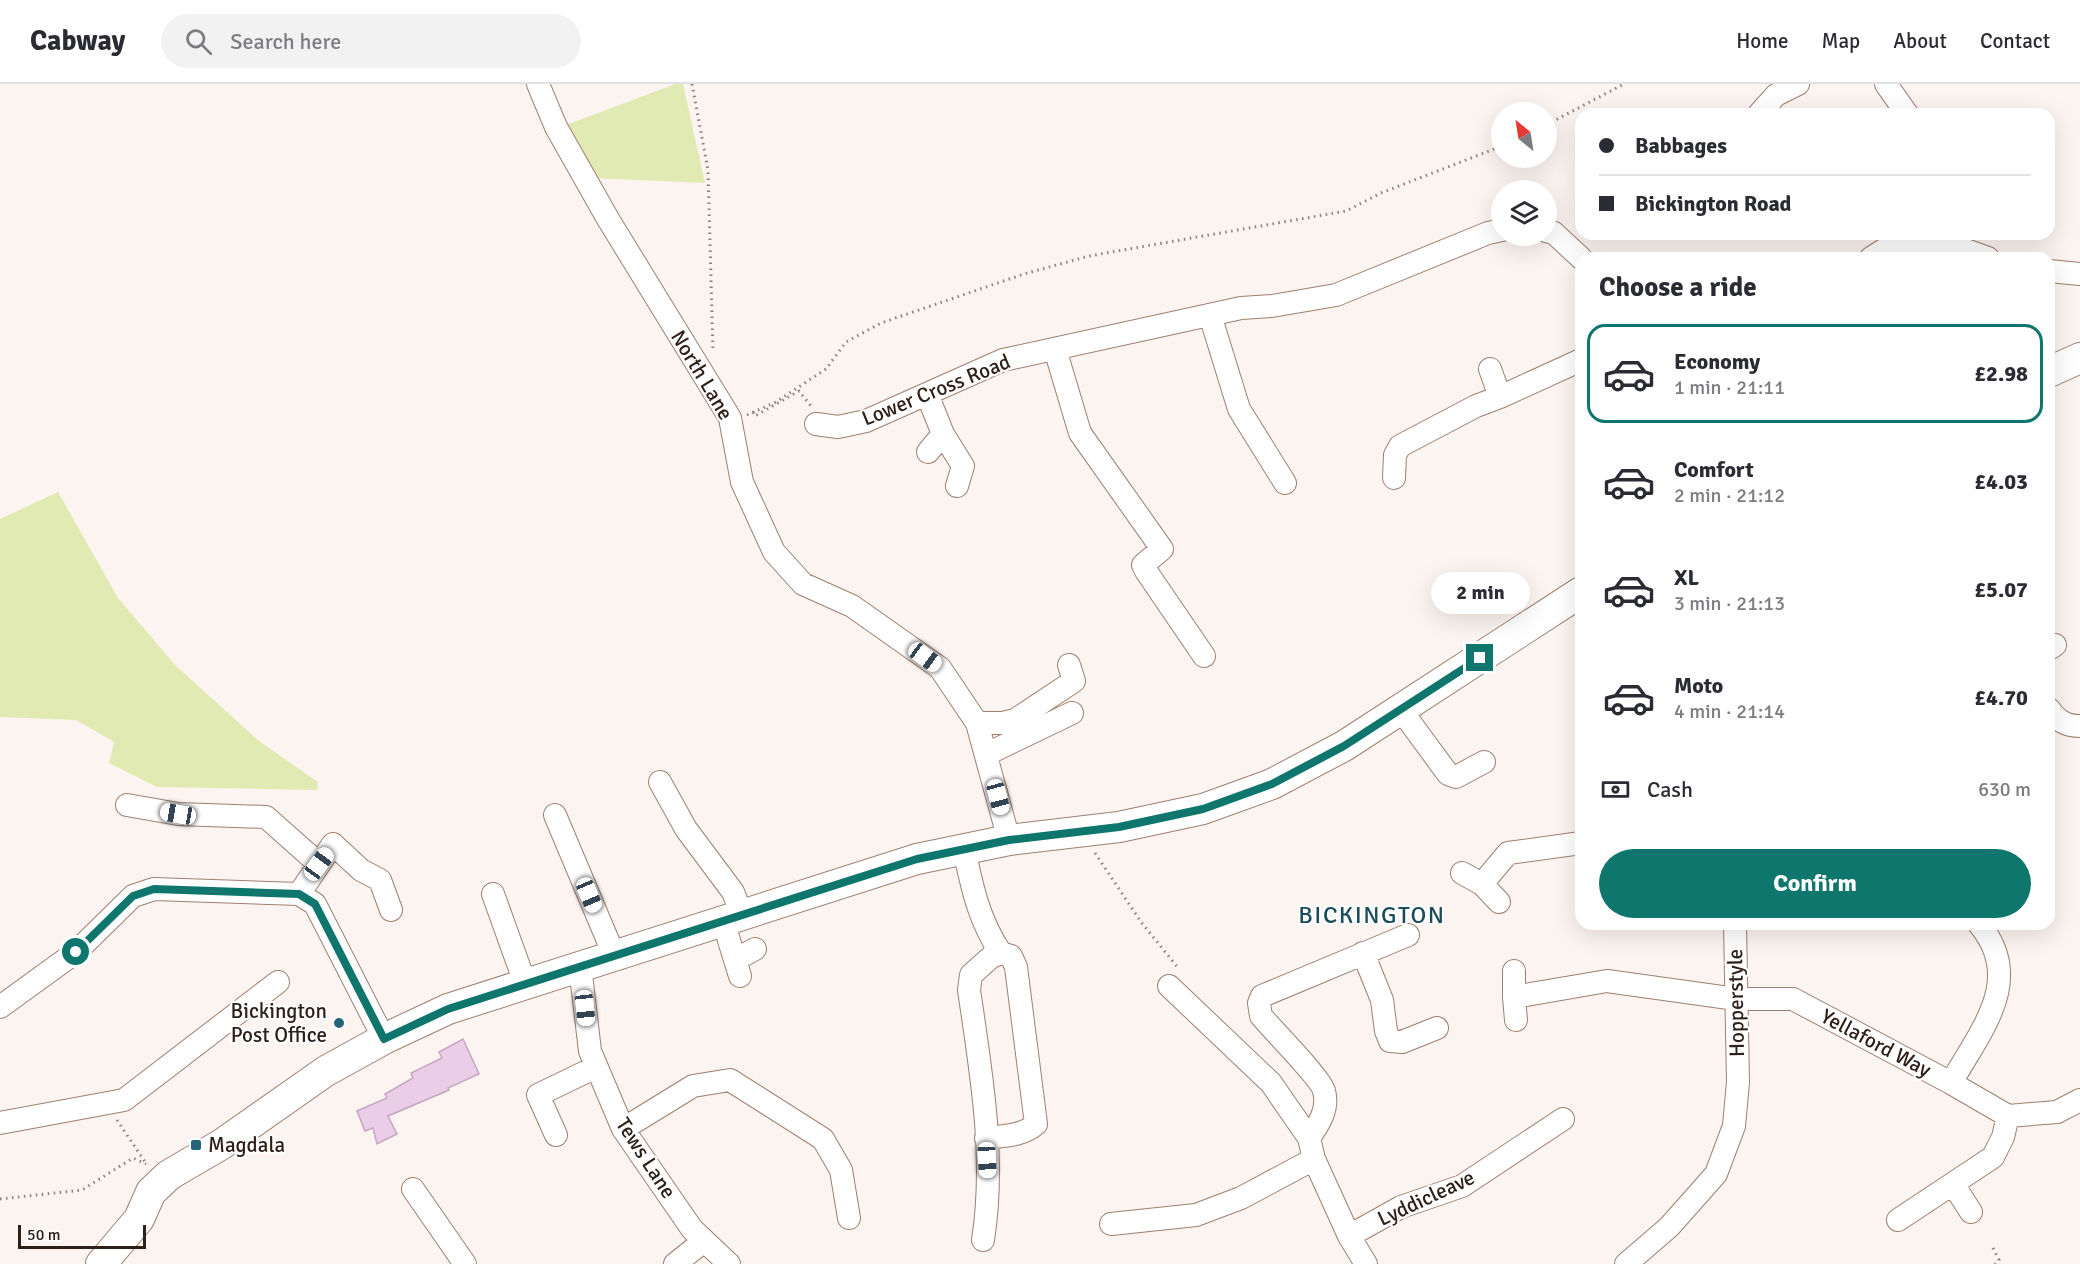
<!DOCTYPE html>
<meta charset="utf-8">
<style>
:root{--surface:#fff;--page:#f2f2f3;--text:#2b2b33;--muted:#7c7c81;--line:#e1e1e2;--accent:#0f766e}
body{margin:0;font-family:Signika,sans-serif;background:var(--page);color:var(--text);height:100vh;display:flex;flex-direction:column;font-size:22px;white-space:nowrap}
*{box-sizing:border-box;margin:0}
p{font-size:20px;color:var(--muted)}
.icon{flex:none;width:33px;height:33px;fill:none;stroke:currentColor;stroke-width:2;stroke-linecap:round;stroke-linejoin:round}
.map{position:relative;flex:1;overflow:hidden}
.side{position:absolute;left:1575px;top:168px;width:480px;height:678px;display:flex;flex-direction:column;background:var(--surface);border-radius:18px;box-shadow:0 6px 24px #0002}
.side>*{flex:none}
.guide{position:absolute;left:1575px;top:24px;width:480px;height:132px;border-radius:18px;box-shadow:0 6px 24px #0002;display:grid;align-content:center;height:132px;padding:0 24px;background:var(--surface)}
.needle{width:39px;rotate:330deg}
.tools{position:absolute;left:1491px;top:18px;display:grid;gap:12px}
.tools a{display:grid;place-items:center;width:66px;height:66px;border-radius:50%;background:var(--surface);box-shadow:0 6px 24px #0002;font-size:30px}
.scale{position:absolute;left:18px;bottom:15px;width:128px;box-sizing:border-box;padding-left:6px;border:3px solid #2d2019;border-top:0;font-size:16px;line-height:21px;white-space:nowrap;color:#2d2019;-webkit-text-stroke:4px #fff;paint-order:stroke}
.end{position:absolute;width:27px;height:27px;margin:-14px;border:8px solid #0f766e;background:#fff;box-shadow:0 0 0 3px #fff}
.from{border-radius:50%}
.bubble{position:absolute;height:42px;border-radius:21px;background:var(--surface);box-shadow:0 6px 24px #0002;font-size:20px;font-weight:700;line-height:42px;text-align:center}
.car{position:absolute;width:18px;height:36px;margin:-18px -9px;border-radius:8px;box-shadow:0 0 4px 2px #0007;background:linear-gradient(#fff 24%,#345 0 40%,#fff 0 76%,#345 0 86%,#fff 0)}
.guide b{display:flex;align-items:center;gap:21px;height:57px;font-size:22px}
.guide b+b{border-top:2px solid var(--line)}
.guide i{width:15px;height:15px;background:var(--text)}
ul{padding:0;list-style:none}
li{display:flex;align-items:center;gap:18px;height:99px;margin:0 12px 9px;padding:0 12px;border:3px solid transparent;border-radius:18px}
li div{flex:1}
li b{display:block;font-size:22px}
li em{font-style:normal;font-weight:700}
li.current{border-color:var(--accent)}
li>.icon{width:54px;height:54px;stroke-width:1.5}
h2{padding:0 24px;font-size:27px;line-height:72px}
.pay{display:flex;align-items:center;gap:15px;height:66px;padding:0 24px;font-size:22px}
.pay p{margin-inline-start:auto}
.button{display:flex;gap:12px;margin-top:auto;padding:12px 24px}
.button a{flex:1;height:69px;border-radius:36px;background:var(--accent);color:#fff;font-size:24px;font-weight:700;line-height:69px;text-align:center}
header{display:flex;align-items:center;gap:36px;box-sizing:border-box;height:84px;padding:0 30px;background:var(--surface);border-bottom:2px solid var(--line)}
header strong{font-size:28px}
nav{display:flex;gap:33px;margin-inline-start:auto;font-size:21px}
.search{width:420px;height:54px;background:var(--page);display:flex;align-items:center;gap:15px;box-sizing:border-box;padding:0 21px;border-radius:33px;color:var(--muted);font-size:22px}
.map>svg:first-child{display:block}
.green{fill:#e2eab3}
.building{fill:#ebcde7;stroke:#c3a6bf;stroke-width:1.5}
.lines{fill:none;stroke-linecap:round;stroke-linejoin:round}
.minor-casing{stroke:#9f7f6e;stroke-width:24}
.major-casing{stroke:#9f7f6e;stroke-width:32}
.path{stroke:#8a807a;stroke-width:3;stroke-dasharray:1.5 4.5;stroke-linecap:butt}
.minor{stroke:#fff;stroke-width:22}
.major{stroke:#fff;stroke-width:30}
.route{stroke:#0f766e;stroke-width:8}
.poi-dot{fill:#246579;stroke:#fff;stroke-width:2}
.labels{text-anchor:middle;stroke-width:4.5;stroke-linejoin:round;paint-order:stroke}
.street-label{font-size:21px;fill:#2d2019;stroke:#fff}
.poi-label{font-size:21px;fill:#2d2019;stroke:#fff;text-anchor:end}
.quarter-label{font-size:24px;letter-spacing:1.5px;fill:#194d5c;stroke:#fff}
</style>
<header>
<strong>Cabway</strong>
<div class="search"><svg class="icon" aria-label="search" viewBox="0 0 24 24"><circle cx="10" cy="10" r="6"/><path d="M15 15l6 6"/></svg>Search here</div>
<nav><a>Home</a><a>Map</a><a>About</a><a>Contact</a></nav>
</header>
<div class="map">
<svg width="2080" height="1180" viewBox="0 0 2080 1180">
<rect width="100%" height="100%" fill="#fbf4f0"/>
<path class="green" d="M675,0H683L705,99L592,94L566,41Z
M58,408L118,514L175,581L259,657L318,698L317,706L157,703L109,679L114,658L76,636L0,633V435Z"/>
<path class="building" d="M463,955L479,990L448,1004L449,1006L388,1032L397,1050L377,1060L373,1044L365,1047L357,1027L387,1014L385,1010L413,994L411,989L442,974L439,968Z"/>
<g class="lines">
<g class="minor-casing">
<path id="minor" d="M538,0L556,43L608,135L730,334L742,398L774,468L803,500L852,522L940,584L977,639L1009,756
M1886,0L1907,30
M1759,30L1776,11L1798,0
M1546,147L1554,149L1581,174
M1871,174L1898,157H1941L1988,174
M2049,187L2080,190
M1210,231L1239,325L1285,399
M1055,265L1080,349L1162,465L1143,481L1146,487L1204,572
M927,310L943,350L963,382L957,402
M1500,313L1581,276
M816,340L838,343L866,337L1003,276L1241,224L1272,222L1336,211L1488,149L1502,146
M928,368L943,350
M1394,394L1395,371L1400,362L1476,322L1500,313L1490,285
M2049,565L2055,561
M2049,625C2057,636 2065,642 2080,642
M1401,626L1448,690L1456,693L1484,678
M977,639H1003L1015,636L1074,597L1069,581
M987,670L1072,629
M660,698L686,745L733,808L742,831
M127,721L178,730L266,733L319,780
M555,731L614,871
M964,765C972,803 979,837 1001,869
M1462,789L1482,800L1499,818
M1482,800L1508,769L1581,759
M299,810L333,760L361,786L380,796L391,826
M493,810L525,899
M723,837L740,892
M1363,869L1382,916L1386,947L1390,957L1402,958L1437,944
M735,876L755,865
M580,882L590,967L623,1045L692,1145L729,1180
M1514,887V913L1607,897L1736,915H1793L1951,999L2008,1032
M1169,902L1271,999L1309,1054L1314,1075L1349,1152L1366,1180
M1514,913L1516,936
M0,923L76,868L133,812L154,805L299,810L315,820L384,955
M1951,999C1980,947 2026,896 1979,840
M2008,1032L2057,1028L2080,1016
M0,1039L124,1016L278,898
M623,1045L693,1002L730,996L823,1055L841,1086L849,1134
M556,1051L538,1011L596,983
M1309,1054C1319,1040 1329,1025 1324,1007C1322,996 1272,945 1261,932L1259,919L1262,912L1408,851
M1953,1100L1971,1128
M413,1105L465,1180
M1898,1136L1993,1073L2003,1053L2008,1032
M1111,1140L1196,1131L1241,1114L1314,1075
M1349,1152L1401,1123L1462,1102L1563,1035
M983,1156C996,1073 981,988 969,906L971,891L991,873L1001,869L1011,872L1016,883L1036,1040C1023,1052 1003,1052 986,1054
M675,1180L704,1157
M1626,1180L1669,1143L1716,1090L1734,1042L1738,998L1735,840"/>
</g>
<g class="major-casing">
<path id="major" d="M2049,288L2080,274
M101,1180L139,1135L151,1108L169,1091L222,1060L326,987L384,955L448,925L917,775L1009,756L1119,743L1203,725L1272,700L1344,662L1581,508"/>
</g>
<path class="path" d="M692,0L708,86L713,268
M1546,41L1624,0
M753,328L755,332L799,307L811,322
M747,331L776,318L826,285L846,258L881,239L1024,190L1089,172L1346,127L1381,109L1502,62
M1095,769L1141,838L1179,885
M117,1036L147,1081
M0,1115L82,1106L133,1074L146,1080
M1993,1164L1999,1176L1995,1180"/>
<use href="#minor" class="minor"/>
<use href="#major" class="major"/>
</g>
<g class="lines">
<path class="route" d="M76,868L133,812L154,805L299,810L315,820L384,955L448,925L917,775L1009,756L1119,743L1203,725L1272,700L1344,662L1480,574"/>
</g>
<g class="poi-dot">
<circle cx="339" cy="939" r="6"/>
<rect x="190" y="1055" width="12" height="12" rx="3"/>
</g>
<g class="labels">
<g class="street-label">
<text transform="translate(702 291) rotate(59)" y="7">North Lane</text>
<text transform="translate(936 306) rotate(-22)" y="7">Lower Cross Road</text>
<text transform="translate(1736 919) rotate(-91)" y="7">Hopperstyle</text>
<text transform="translate(1876 959) rotate(28)" y="7">Yellaford Way</text>
<text transform="translate(646 1074) rotate(57)" y="7">Tews Lane</text>
<text transform="translate(1426 1114) rotate(-25)" y="7">Lyddicleave</text>
</g>
<g class="poi-label">
<text x="327" y="934">Bickington<tspan x="327" dy="24">Post Office</tspan></text>
<text x="208" y="1068" text-anchor="start">Magdala</text>
</g>
<g class="quarter-label">
<text x="1372" y="839">BICKINGTON</text>
</g>
</g>
</svg>
<div class="tools">
<a><svg class="needle" viewBox="-14 -14 28 28"><path d="M0-13l5 13h-10z" fill="#e53935"/><path d="M0 13l5-13h-10z" fill="#7c7c81"/></svg></a>
<a><svg class="icon" aria-label="layers" viewBox="0 0 24 24"><path d="M12 4l9 5-9 5-9-5zM3 14l9 5 9-5"/></svg></a>
</div>
<div class="scale">50 m</div>
<i class="end from" style="left:76px;top:868px"></i>
<i class="end" style="left:1480px;top:574px"></i>
<div class="bubble" style="left:1431px;top:488px;width:99px">2 min</div>
<i class="car" style="left:925px;top:573px;rotate:126deg"></i>
<i class="car" style="left:998px;top:713px;rotate:165deg"></i>
<i class="car" style="left:178px;top:730px;rotate:280deg"></i>
<i class="car" style="left:319px;top:780px;rotate:36deg"></i>
<i class="car" style="left:589px;top:811px;rotate:157deg"></i>
<i class="car" style="left:585px;top:924px;rotate:174deg"></i>
<i class="car" style="left:987px;top:1076px;rotate:177deg"></i>
<div class="guide">
<b><i class="from"></i>Babbages</b>
<b><i></i>Bickington Road</b>
</div>
<section class="side">
<h2>Choose a ride</h2>
<ul>
<li class="current"><svg class="icon" aria-label="car" viewBox="0 0 24 24"><path d="M5 17H2v-5l4-1 3-4h7l3 4 3 1v5h-3M9 17h6M6 11h13"/><circle cx="7" cy="17" r="2"/><circle cx="17" cy="17" r="2"/></svg><div><b>Economy</b><p>1 min · 21:11</p></div><em>£2.98</em></li>
<li><svg class="icon" aria-label="car" viewBox="0 0 24 24"><path d="M5 17H2v-5l4-1 3-4h7l3 4 3 1v5h-3M9 17h6M6 11h13"/><circle cx="7" cy="17" r="2"/><circle cx="17" cy="17" r="2"/></svg><div><b>Comfort</b><p>2 min · 21:12</p></div><em>£4.03</em></li>
<li><svg class="icon" aria-label="car" viewBox="0 0 24 24"><path d="M5 17H2v-5l4-1 3-4h7l3 4 3 1v5h-3M9 17h6M6 11h13"/><circle cx="7" cy="17" r="2"/><circle cx="17" cy="17" r="2"/></svg><div><b>XL</b><p>3 min · 21:13</p></div><em>£5.07</em></li>
<li><svg class="icon" aria-label="car" viewBox="0 0 24 24"><path d="M5 17H2v-5l4-1 3-4h7l3 4 3 1v5h-3M9 17h6M6 11h13"/><circle cx="7" cy="17" r="2"/><circle cx="17" cy="17" r="2"/></svg><div><b>Moto</b><p>4 min · 21:14</p></div><em>£4.70</em></li>
</ul>
<div class="pay"><svg class="icon" aria-label="cash" viewBox="0 0 24 24"><path d="M3 7h18v10H3z"/><circle cx="12" cy="12" r="2"/></svg>Cash<p>630 m</p></div>
<div class="button"><a>Confirm</a></div>
</section>
</div>
